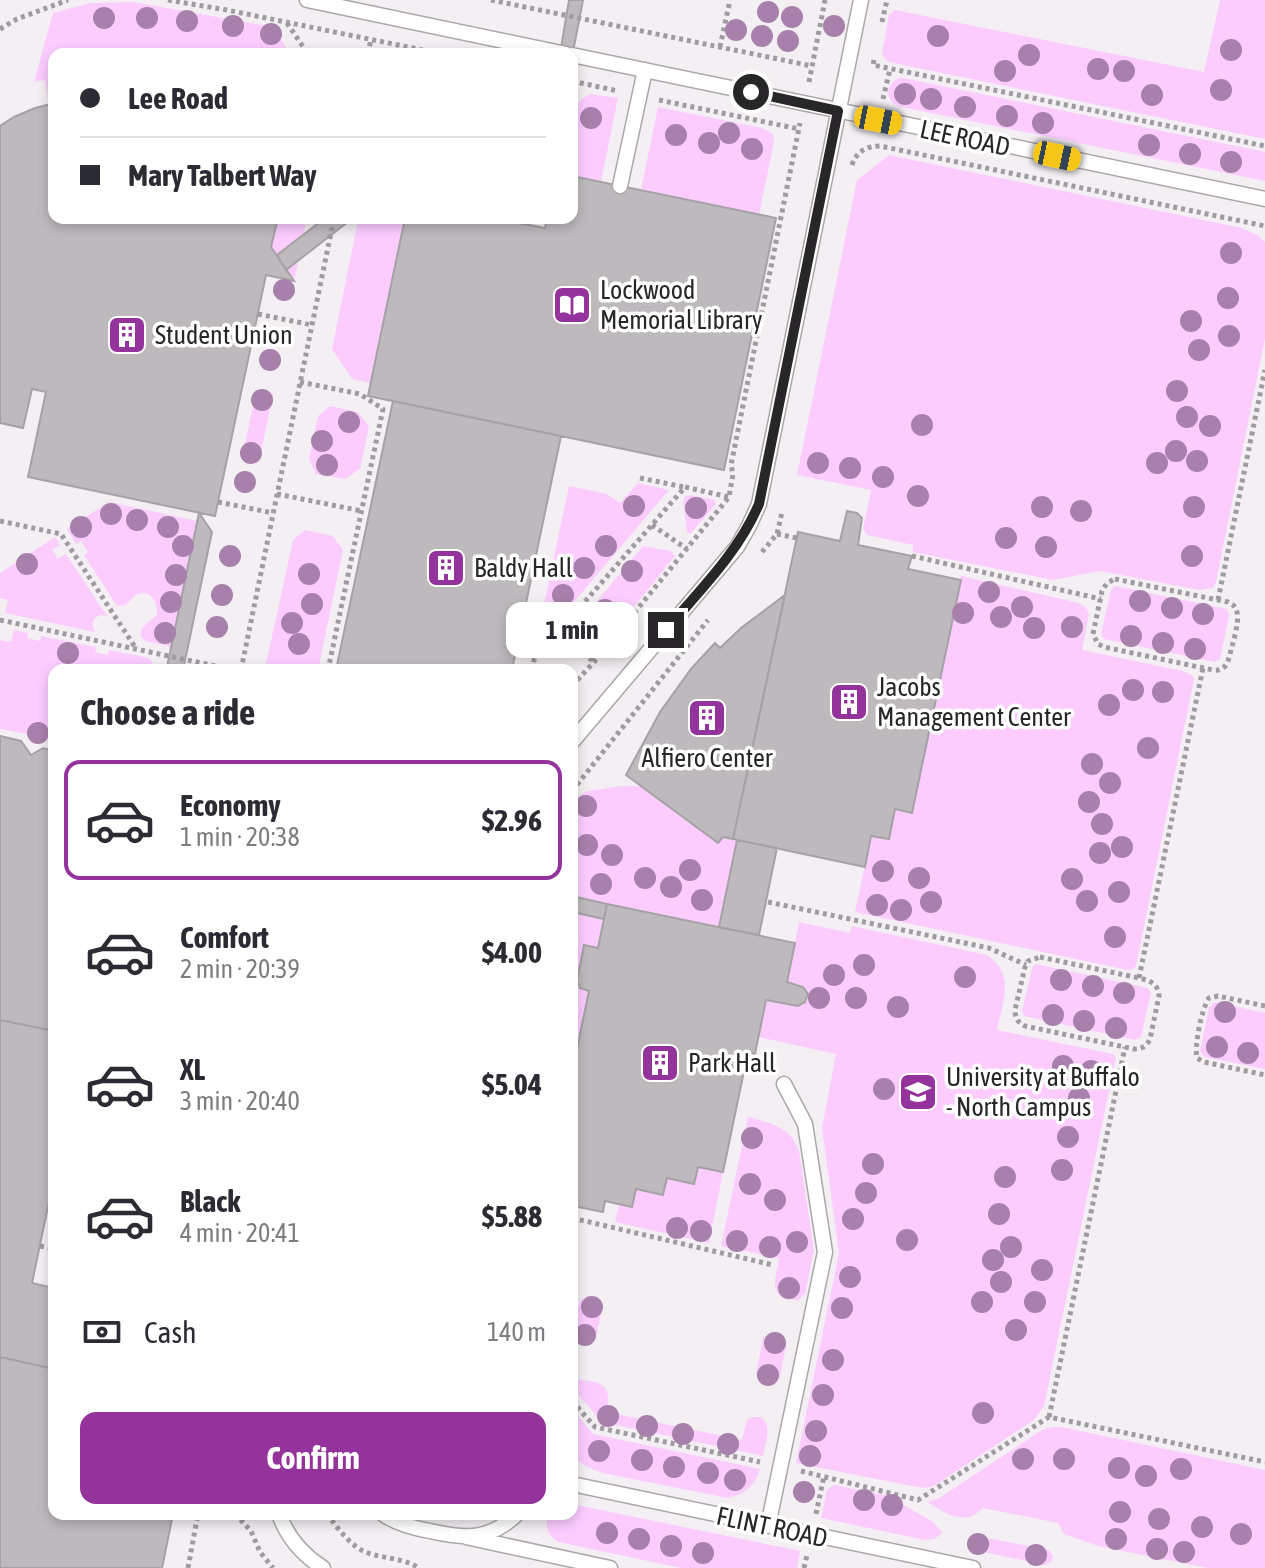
<!DOCTYPE html>
<meta charset="utf-8">
<style>
:root{--surface:#fff;--page:#f2f2f3;--text:#2b2b33;--muted:#7c7c81;--line:#e1e1e2;--accent:#93339b}
body{margin:0;font-family:"Asap Condensed",sans-serif;background:var(--page);color:var(--text);height:100vh;display:flex;flex-direction:column;font-size:30px;white-space:nowrap}
*{box-sizing:border-box;margin:0}
p{font-size:26px;color:var(--muted)}
.icon{flex:none;width:44px;height:44px;fill:none;stroke:currentColor;stroke-width:2;stroke-linecap:round;stroke-linejoin:round}
.map{position:relative;flex:1;overflow:hidden}
.details{position:absolute;left:48px;top:664px;width:530px;height:856px;display:flex;flex-direction:column;background:var(--surface);border-radius:16px;box-shadow:0 4px 12px #0003}
.details>*{flex:none}
.hud{position:absolute;left:48px;top:48px;width:530px;height:176px;border-radius:16px;box-shadow:0 4px 12px #0003;display:grid;align-content:center;height:176px;padding:0 32px;background:var(--surface)}
.end{position:absolute;width:36px;height:36px;margin:-18px;border:10px solid #282628;background:#fff;box-shadow:0 0 0 4px #fff}
.from{border-radius:50%}
.bubble{position:absolute;height:56px;border-radius:16px;background:var(--surface);box-shadow:0 4px 12px #0003;font-size:26px;font-weight:700;line-height:56px;text-align:center}
.car{position:absolute;width:24px;height:48px;margin:-24px -12px;border-radius:10px;box-shadow:0 0 6px 2px #0007;background:linear-gradient(#f5c518 24%,#345 0 40%,#f5c518 0 76%,#345 0 86%,#f5c518 0)}
.hud b{display:flex;align-items:center;gap:28px;height:76px;font-size:30px}
.hud b+b{border-top:2px solid var(--line)}
.hud i{width:20px;height:20px;background:var(--text)}
ul{padding:0;list-style:none}
li{display:flex;align-items:center;gap:24px;height:120px;margin:0 16px 12px;padding:0 16px;border:4px solid transparent;border-radius:16px}
li div{flex:1}
li b{display:block;font-size:30px}
li em{font-style:normal;font-weight:700}
li.selected{border-color:var(--accent)}
li>.icon{width:72px;height:72px;stroke-width:1.5}
h2{padding:0 32px;font-size:36px;line-height:96px}
.pay{display:flex;align-items:center;gap:20px;height:88px;padding:0 32px;font-size:30px}
.pay p{margin-inline-start:auto}
.cta{display:flex;gap:16px;margin-top:auto;padding:16px 32px}
.cta a{flex:1;height:92px;border-radius:16px;background:var(--accent);color:#fff;font-size:32px;font-weight:700;line-height:92px;text-align:center}
.map>svg:first-child{display:block}
.green{fill:#fcccff}
.building{fill:#bdb9bd;stroke:#a5a2a5;stroke-width:2}
.lines{fill:none;stroke-linecap:round;stroke-linejoin:round}
.service-casing{stroke:#aba7ab;stroke-width:17}
.path{stroke:#9f9c9f;stroke-width:5;stroke-dasharray:4 4;stroke-linecap:butt}
.service{stroke:#fff;stroke-width:14}
.tree{fill:#a880ac}
.route{stroke:#282628;stroke-width:10}
.labels{text-anchor:middle;stroke-width:7;stroke-linejoin:round;paint-order:stroke}
.street-label{font-size:26px;fill:#282628;stroke:#fff}
.poi-label{font-size:26px;fill:#282628;stroke:#fff;text-anchor:start}
</style>
<div class="map">
<svg width="1265" height="1568" viewBox="0 0 1265 1568">
<rect width="100%" height="100%" fill="#f3eff3"/>
<path class="green" d="M1220,0H1265V139L893,63L886,60L882,53L889,15L895,10L1204,72Z
M133,2L273,27L290,54H54V103L49,104L45,80L34,82L53,13L91,3Z
M899,78H903L1265,152V181L897,106C885,99 885,85 899,78Z
M590,94L618,98L601,182L572,176V110L582,99Z
M658,107L762,128L773,134L774,142L759,215L641,190Z
M889,155L1242,228L1257,235L1265,242V338L1216,582L1213,588L1200,590L1100,571L1053,580L913,552V545L867,535L863,529L871,490L797,475L857,180Z
M278,218H307L294,281L271,247Z
M363,218H405L371,383L352,379L332,349L358,221Z
M256,391L273,394L259,462L242,459Z
M330,406L358,412L369,426L360,469L345,479L316,474L309,459L318,416Z
M638,483L669,490L550,630L540,624L569,486L607,494L620,503Z
M690,495L714,500L716,504L690,534L687,532L683,501L685,497Z
M109,502L197,521L171,647L146,641L141,637C139,625 151,623 157,614C158,603 150,587 136,595C133,597 128,603 126,605L117,606L84,555L88,552L81,541L76,544L67,529Z
M305,530L333,536L343,550L318,670H270L266,664L293,540Z
M55,537L60,545L52,550L58,559L66,554L107,616L100,615C91,619 92,625 95,632L5,613L8,600L0,598V573Z
M643,546L670,551L675,556L600,649L595,650L583,618Z
M961,576L1079,603L1087,609L1089,614L1082,650L1183,671L1193,676L1194,679L1136,966L1133,969L1128,970L855,912L871,836L889,839L895,809L912,812Z
M1115,586L1227,609L1229,615L1220,659L1215,662L1104,639L1101,634L1111,590Z
M14,630L28,633L27,638L40,641L41,636L96,647L95,652L108,655L109,650L149,658L157,670H54V739L0,729V640L11,642Z
M622,786H642L723,837L737,840L719,927L572,896V800L587,791Z
M572,912L604,919L598,948L584,945L577,981L580,988L589,991L572,1083Z
M799,922L850,933L852,926L987,955C1016,975 1003,1001 997,1030L1113,1054L1116,1057L1044,1406L1034,1420L934,1486L924,1488L917,1487L796,1463L839,1253L822,1128L836,1054L759,1037L766,1000C778,1002 822,1015 803,987L787,982Z
M1036,964L1148,988L1151,993L1141,1037L1135,1040L1024,1016L1022,1011L1032,968Z
M1215,1002L1265,1013V1069L1204,1057L1200,1051L1209,1007Z
M748,1117C771,1123 790,1126 799,1151L814,1250L805,1294L798,1300L784,1299C769,1289 777,1274 779,1258L721,1246Z
M698,1167L723,1172L709,1243L615,1222L619,1204L632,1206L636,1189L663,1195L667,1178L694,1184Z
M588,1296C608,1298 602,1312 598,1327C598,1328 596,1338 595,1340C591,1344 588,1344 583,1345C567,1336 576,1318 579,1304L581,1300Z
M772,1332L782,1335L786,1346L780,1377L776,1381L769,1384L759,1380L756,1373L763,1338Z
M577,1379C604,1384 611,1382 607,1412L742,1440L747,1420L753,1417H761C773,1427 765,1443 763,1456L602,1422L574,1390Z
M572,1409L593,1434L760,1469C755,1486 745,1494 728,1498L607,1474C593,1470 582,1466 572,1455Z
M1052,1427H1062L1265,1470V1568H1207L1098,1546L1064,1534L1058,1523L983,1508C980,1511 976,1514 972,1516C955,1522 940,1509 927,1502L938,1499L1042,1430Z
M834,1485L899,1498V1502L933,1522L943,1533L934,1539L925,1540L821,1518L827,1490Z
M572,1504L800,1551L797,1568H681L558,1542C548,1536 544,1526 549,1514H572Z
M977,1536L1049,1550L1053,1556L1052,1561L1045,1565L974,1550L971,1548L970,1542L973,1537Z"/>
<path class="building" d="M569,0H583L572,57L560,54Z
M54,103V218H278L271,247L294,281L266,275L215,516L28,477L46,392L32,389L23,428L0,423V126L14,117L35,108Z
M572,176L776,218L724,470L368,396L405,218H515L519,223L545,228L547,218H572Z
M325,218H353L286,270L277,255Z
M393,401L561,436L512,670H336Z
M847,511L857,513L862,518L858,545L912,556L908,569L961,580L912,813L895,809L889,839L871,836L865,867L733,839L798,532L840,541Z
M199,513L212,532L183,670H162L167,667Z
M785,595L733,839L723,837L718,843L626,775L660,712L691,669L715,643L720,648L741,628Z
M0,736L21,741L31,755L43,748L54,751V1031L0,1020Z
M737,840L777,848L759,935L719,927Z
M572,896L607,904L604,919L572,912Z
M607,904L795,943L787,982L803,987L808,994L805,1002L798,1006L766,1000L755,1054L748,1052L723,1172L698,1167L694,1184L667,1178L663,1195L636,1189L632,1207L605,1201L603,1212L573,1206L577,1185L572,1184V1073L589,991L580,988L577,981L584,945L598,948Z
M0,1020L54,1031V1178L32,1283L54,1288V1369L0,1357Z
M0,1357L54,1369V1514H173L162,1568H0Z"/>
<g class="lines">
<g class="service-casing">
<path id="service" d="M307,0L566,54
M572,55L1265,199
M620,186L645,70
M572,742L737,547L749,526L759,504L861,0
M572,1484L973,1568
M279,1514C287,1537 303,1555 323,1568
M383,1514C397,1524 413,1528 430,1531C465,1539 489,1541 517,1514
M768,1526L825,1252L805,1124L784,1084
M466,1537L610,1568"/>
</g>
<path class="path" d="M168,0L227,10L442,54
M491,0L812,66
M882,22L887,0
M287,23L308,54
M0,29L17,19L68,0
M720,47L730,0
M368,54L371,39
M874,60L873,65L1265,146
M572,81L618,91
M809,82L825,0
M883,99L890,69
M659,100L799,129
M852,165C856,152 866,146 880,146L1265,226
M258,314L312,325
M300,382L360,394L383,409L328,670
M640,478L684,487
M277,494L362,511
M218,502L273,513
M0,521L61,534L135,647
M652,525L687,549
M777,534L797,538
M762,552L777,534L782,512
M912,556L1101,599
M1115,579L1228,602C1233,605 1235,605 1237,612C1240,623 1231,649 1228,661C1225,668 1221,671 1213,670L1104,647L1098,644L1093,634L1102,591L1107,583Z
M1218,600L1265,370
M0,620L234,670
M558,633L594,662
M241,670L334,218
M532,670L534,660L685,487L729,497
M572,686L594,662L729,497L733,474L731,465L800,123
M572,791L708,620
M768,902L989,948L1026,965
M1040,957L1139,978C1150,981 1158,983 1159,996L1150,1039C1147,1046 1142,1049 1134,1049L1025,1026C1018,1023 1015,1018 1015,1010L1025,967L1028,961Z
M1139,978L1203,668
M1265,1006L1218,996L1209,998C1202,1008 1194,1045 1197,1058L1204,1062L1265,1075
M572,1218L773,1265
M40,1246L54,1249
M572,1401L595,1427L760,1462
M1049,1417L1125,1047
M801,1471L918,1500L1049,1417L1265,1462
M235,1514L251,1531L260,1552L273,1568
M327,1514C337,1527 348,1543 363,1551C381,1559 402,1557 419,1568
M816,1514L824,1476
M188,1568L198,1514
M804,1568L807,1555"/>
<use href="#service" class="service"/>
</g>
<g class="tree">
<circle cx="768" cy="12" r="11"/>
<circle cx="792" cy="17" r="11"/>
<circle cx="104" cy="18" r="11"/>
<circle cx="147" cy="18" r="11"/>
<circle cx="187" cy="21" r="11"/>
<circle cx="233" cy="26" r="11"/>
<circle cx="834" cy="26" r="11"/>
<circle cx="736" cy="30" r="11"/>
<circle cx="271" cy="34" r="11"/>
<circle cx="762" cy="36" r="11"/>
<circle cx="938" cy="36" r="11"/>
<circle cx="788" cy="41" r="11"/>
<circle cx="1231" cy="50" r="11"/>
<circle cx="1029" cy="55" r="11"/>
<circle cx="1098" cy="69" r="11"/>
<circle cx="1005" cy="71" r="11"/>
<circle cx="1124" cy="71" r="11"/>
<circle cx="1221" cy="90" r="11"/>
<circle cx="905" cy="94" r="11"/>
<circle cx="1152" cy="95" r="11"/>
<circle cx="931" cy="99" r="11"/>
<circle cx="965" cy="107" r="11"/>
<circle cx="1007" cy="116" r="11"/>
<circle cx="591" cy="118" r="11"/>
<circle cx="1043" cy="123" r="11"/>
<circle cx="729" cy="133" r="11"/>
<circle cx="676" cy="135" r="11"/>
<circle cx="709" cy="143" r="11"/>
<circle cx="1149" cy="145" r="11"/>
<circle cx="752" cy="149" r="11"/>
<circle cx="1190" cy="154" r="11"/>
<circle cx="1231" cy="162" r="11"/>
<circle cx="1231" cy="253" r="11"/>
<circle cx="284" cy="290" r="11"/>
<circle cx="1228" cy="298" r="11"/>
<circle cx="1191" cy="321" r="11"/>
<circle cx="1229" cy="336" r="11"/>
<circle cx="1199" cy="350" r="11"/>
<circle cx="270" cy="360" r="11"/>
<circle cx="1177" cy="391" r="11"/>
<circle cx="262" cy="400" r="11"/>
<circle cx="1187" cy="417" r="11"/>
<circle cx="349" cy="422" r="11"/>
<circle cx="922" cy="425" r="11"/>
<circle cx="1210" cy="426" r="11"/>
<circle cx="322" cy="441" r="11"/>
<circle cx="1176" cy="451" r="11"/>
<circle cx="251" cy="453" r="11"/>
<circle cx="1197" cy="461" r="11"/>
<circle cx="818" cy="463" r="11"/>
<circle cx="1157" cy="463" r="11"/>
<circle cx="327" cy="465" r="11"/>
<circle cx="850" cy="468" r="11"/>
<circle cx="883" cy="477" r="11"/>
<circle cx="245" cy="482" r="11"/>
<circle cx="918" cy="496" r="11"/>
<circle cx="634" cy="506" r="11"/>
<circle cx="1042" cy="507" r="11"/>
<circle cx="1194" cy="507" r="11"/>
<circle cx="696" cy="508" r="11"/>
<circle cx="1081" cy="511" r="11"/>
<circle cx="111" cy="514" r="11"/>
<circle cx="137" cy="520" r="11"/>
<circle cx="81" cy="527" r="11"/>
<circle cx="168" cy="527" r="11"/>
<circle cx="1006" cy="538" r="11"/>
<circle cx="183" cy="546" r="11"/>
<circle cx="606" cy="546" r="11"/>
<circle cx="1046" cy="547" r="11"/>
<circle cx="230" cy="556" r="11"/>
<circle cx="1192" cy="556" r="11"/>
<circle cx="27" cy="564" r="11"/>
<circle cx="584" cy="568" r="11"/>
<circle cx="632" cy="571" r="11"/>
<circle cx="309" cy="574" r="11"/>
<circle cx="176" cy="575" r="11"/>
<circle cx="989" cy="592" r="11"/>
<circle cx="222" cy="595" r="11"/>
<circle cx="563" cy="595" r="11"/>
<circle cx="1140" cy="601" r="11"/>
<circle cx="171" cy="602" r="11"/>
<circle cx="312" cy="604" r="11"/>
<circle cx="1022" cy="607" r="11"/>
<circle cx="1172" cy="608" r="11"/>
<circle cx="605" cy="610" r="11"/>
<circle cx="963" cy="613" r="11"/>
<circle cx="1203" cy="614" r="11"/>
<circle cx="1001" cy="617" r="11"/>
<circle cx="292" cy="623" r="11"/>
<circle cx="217" cy="627" r="11"/>
<circle cx="1072" cy="627" r="11"/>
<circle cx="1034" cy="628" r="11"/>
<circle cx="165" cy="633" r="11"/>
<circle cx="1131" cy="636" r="11"/>
<circle cx="1163" cy="643" r="11"/>
<circle cx="299" cy="644" r="11"/>
<circle cx="1195" cy="649" r="11"/>
<circle cx="68" cy="653" r="11"/>
<circle cx="1133" cy="690" r="11"/>
<circle cx="1163" cy="692" r="11"/>
<circle cx="1109" cy="705" r="11"/>
<circle cx="38" cy="733" r="11"/>
<circle cx="1148" cy="748" r="11"/>
<circle cx="1092" cy="764" r="11"/>
<circle cx="1110" cy="783" r="11"/>
<circle cx="1089" cy="802" r="11"/>
<circle cx="586" cy="806" r="11"/>
<circle cx="1102" cy="824" r="11"/>
<circle cx="587" cy="845" r="11"/>
<circle cx="1122" cy="847" r="11"/>
<circle cx="1100" cy="853" r="11"/>
<circle cx="612" cy="855" r="11"/>
<circle cx="690" cy="870" r="11"/>
<circle cx="883" cy="871" r="11"/>
<circle cx="645" cy="878" r="11"/>
<circle cx="919" cy="878" r="11"/>
<circle cx="1072" cy="879" r="11"/>
<circle cx="601" cy="884" r="11"/>
<circle cx="671" cy="887" r="11"/>
<circle cx="1119" cy="892" r="11"/>
<circle cx="702" cy="900" r="11"/>
<circle cx="1087" cy="901" r="11"/>
<circle cx="931" cy="902" r="11"/>
<circle cx="877" cy="905" r="11"/>
<circle cx="901" cy="910" r="11"/>
<circle cx="1115" cy="937" r="11"/>
<circle cx="864" cy="965" r="11"/>
<circle cx="834" cy="975" r="11"/>
<circle cx="965" cy="977" r="11"/>
<circle cx="1061" cy="980" r="11"/>
<circle cx="1093" cy="986" r="11"/>
<circle cx="1124" cy="993" r="11"/>
<circle cx="819" cy="998" r="11"/>
<circle cx="856" cy="998" r="11"/>
<circle cx="898" cy="1007" r="11"/>
<circle cx="1225" cy="1012" r="11"/>
<circle cx="1053" cy="1015" r="11"/>
<circle cx="1084" cy="1021" r="11"/>
<circle cx="1116" cy="1028" r="11"/>
<circle cx="1217" cy="1047" r="11"/>
<circle cx="1248" cy="1053" r="11"/>
<circle cx="1063" cy="1066" r="11"/>
<circle cx="1091" cy="1071" r="11"/>
<circle cx="884" cy="1089" r="11"/>
<circle cx="1079" cy="1098" r="11"/>
<circle cx="1068" cy="1137" r="11"/>
<circle cx="752" cy="1138" r="11"/>
<circle cx="873" cy="1164" r="11"/>
<circle cx="1062" cy="1170" r="11"/>
<circle cx="1005" cy="1177" r="11"/>
<circle cx="750" cy="1184" r="11"/>
<circle cx="866" cy="1193" r="11"/>
<circle cx="775" cy="1200" r="11"/>
<circle cx="999" cy="1214" r="11"/>
<circle cx="853" cy="1219" r="11"/>
<circle cx="677" cy="1228" r="11"/>
<circle cx="701" cy="1231" r="11"/>
<circle cx="907" cy="1240" r="11"/>
<circle cx="737" cy="1241" r="11"/>
<circle cx="797" cy="1242" r="11"/>
<circle cx="770" cy="1247" r="11"/>
<circle cx="1011" cy="1247" r="11"/>
<circle cx="993" cy="1260" r="11"/>
<circle cx="1042" cy="1270" r="11"/>
<circle cx="850" cy="1277" r="11"/>
<circle cx="1001" cy="1282" r="11"/>
<circle cx="789" cy="1288" r="11"/>
<circle cx="982" cy="1302" r="11"/>
<circle cx="1035" cy="1302" r="11"/>
<circle cx="592" cy="1307" r="11"/>
<circle cx="842" cy="1308" r="11"/>
<circle cx="1016" cy="1330" r="11"/>
<circle cx="585" cy="1335" r="11"/>
<circle cx="775" cy="1343" r="11"/>
<circle cx="833" cy="1360" r="11"/>
<circle cx="768" cy="1375" r="11"/>
<circle cx="823" cy="1395" r="11"/>
<circle cx="983" cy="1413" r="11"/>
<circle cx="608" cy="1416" r="11"/>
<circle cx="647" cy="1426" r="11"/>
<circle cx="816" cy="1431" r="11"/>
<circle cx="683" cy="1434" r="11"/>
<circle cx="728" cy="1444" r="11"/>
<circle cx="599" cy="1451" r="11"/>
<circle cx="810" cy="1456" r="11"/>
<circle cx="1023" cy="1459" r="11"/>
<circle cx="1064" cy="1459" r="11"/>
<circle cx="642" cy="1460" r="11"/>
<circle cx="674" cy="1467" r="11"/>
<circle cx="1119" cy="1468" r="11"/>
<circle cx="1181" cy="1469" r="11"/>
<circle cx="708" cy="1473" r="11"/>
<circle cx="1146" cy="1476" r="11"/>
<circle cx="735" cy="1480" r="11"/>
<circle cx="804" cy="1492" r="11"/>
<circle cx="864" cy="1500" r="11"/>
<circle cx="892" cy="1505" r="11"/>
<circle cx="1120" cy="1512" r="11"/>
<circle cx="1159" cy="1519" r="11"/>
<circle cx="1202" cy="1527" r="11"/>
<circle cx="607" cy="1533" r="11"/>
<circle cx="1241" cy="1534" r="11"/>
<circle cx="639" cy="1539" r="11"/>
<circle cx="1116" cy="1539" r="11"/>
<circle cx="978" cy="1544" r="11"/>
<circle cx="671" cy="1546" r="11"/>
<circle cx="1157" cy="1549" r="11"/>
<circle cx="1184" cy="1552" r="11"/>
<circle cx="703" cy="1553" r="11"/>
<circle cx="1036" cy="1555" r="11"/>
</g>
<g class="lines">
<path class="route" d="M666,630C700,590 738,553 759,504L838,111L751,92"/>
</g>
<defs>
<g id="library-square" transform="scale(2)"><rect x="-9" y="-9" width="18" height="18" rx="4" fill="#93339b" stroke="#fff"/><path d="M-6-4Q-3-5.5-.7-3.5V5Q-3 3-6 4ZM6-4Q3-5.5 .7-3.5V5Q3 3 6 4Z" fill="#fff"/></g>
<g id="building-square" transform="scale(2)"><rect x="-9" y="-9" width="18" height="18" rx="4" fill="#93339b" stroke="#fff"/><path d="M-4-6H4V6H1V3H-1V6H-4ZM-2.5-4.3h1.7v1.8h-1.7ZM.8-4.3h1.7v1.8H.8ZM-2.5-1h1.7V.8h-1.7ZM.8-1h1.7V.8H.8Z" fill="#fff"/></g>
<g id="university-square" transform="scale(2)"><rect x="-9" y="-9" width="18" height="18" rx="4" fill="#93339b" stroke="#fff"/><path d="M0-5L7-2L0 1L-7-2ZM-4 1L0 2.5L4 1V4Q0 6-4 4Z" fill="#fff"/></g>
</defs>
<g fill-rule="evenodd">
<use href="#library-square" x="572" y="305"/>
<use href="#building-square" x="127" y="335"/>
<use href="#building-square" x="446" y="568"/>
<use href="#building-square" x="849" y="702"/>
<use href="#building-square" x="707" y="718"/>
<use href="#building-square" x="660" y="1063"/>
<use href="#university-square" x="918" y="1092"/>
</g>
<g class="labels">
<g class="street-label">
<text transform="translate(965 138) rotate(12)" y="9">LEE ROAD</text>
<text transform="translate(772 1527) rotate(12)" y="9">FLINT ROAD</text>
</g>
<g class="poi-label">
<text x="600" y="299">Lockwood<tspan x="600" dy="30">Memorial Library</tspan></text>
<text x="155" y="344">Student Union</text>
<text x="474" y="577">Baldy Hall</text>
<text x="877" y="696">Jacobs<tspan x="877" dy="30">Management Center</tspan></text>
<text x="707" y="767" text-anchor="middle">Alfiero Center</text>
<text x="688" y="1072">Park Hall</text>
<text x="946" y="1086">University at Buffalo<tspan x="946" dy="30">- North Campus</tspan></text>
</g>
</g>
</svg>
<i class="end from" style="left:751px;top:92px"></i>
<i class="end" style="left:666px;top:630px"></i>
<div class="bubble" style="left:506px;top:602px;width:132px">1 min</div>
<i class="car" style="left:878px;top:120px;rotate:101deg"></i>
<i class="car" style="left:1057px;top:156px;rotate:102deg"></i>
<div class="hud">
<b><i class="from"></i>Lee Road</b>
<b><i></i>Mary Talbert Way</b>
</div>
<section class="details">
<h2>Choose a ride</h2>
<ul>
<li class="selected"><svg class="icon" aria-label="car" viewBox="0 0 24 24"><path d="M5 17H2v-5l4-1 3-4h7l3 4 3 1v5h-3M9 17h6M6 11h13"/><circle cx="7" cy="17" r="2"/><circle cx="17" cy="17" r="2"/></svg><div><b>Economy</b><p>1 min · 20:38</p></div><em>$2.96</em></li>
<li><svg class="icon" aria-label="car" viewBox="0 0 24 24"><path d="M5 17H2v-5l4-1 3-4h7l3 4 3 1v5h-3M9 17h6M6 11h13"/><circle cx="7" cy="17" r="2"/><circle cx="17" cy="17" r="2"/></svg><div><b>Comfort</b><p>2 min · 20:39</p></div><em>$4.00</em></li>
<li><svg class="icon" aria-label="car" viewBox="0 0 24 24"><path d="M5 17H2v-5l4-1 3-4h7l3 4 3 1v5h-3M9 17h6M6 11h13"/><circle cx="7" cy="17" r="2"/><circle cx="17" cy="17" r="2"/></svg><div><b>XL</b><p>3 min · 20:40</p></div><em>$5.04</em></li>
<li><svg class="icon" aria-label="car" viewBox="0 0 24 24"><path d="M5 17H2v-5l4-1 3-4h7l3 4 3 1v5h-3M9 17h6M6 11h13"/><circle cx="7" cy="17" r="2"/><circle cx="17" cy="17" r="2"/></svg><div><b>Black</b><p>4 min · 20:41</p></div><em>$5.88</em></li>
</ul>
<div class="pay"><svg class="icon" aria-label="cash" viewBox="0 0 24 24"><path d="M3 7h18v10H3z"/><circle cx="12" cy="12" r="2"/></svg>Cash<p>140 m</p></div>
<div class="cta"><a>Confirm</a></div>
</section>
</div>
